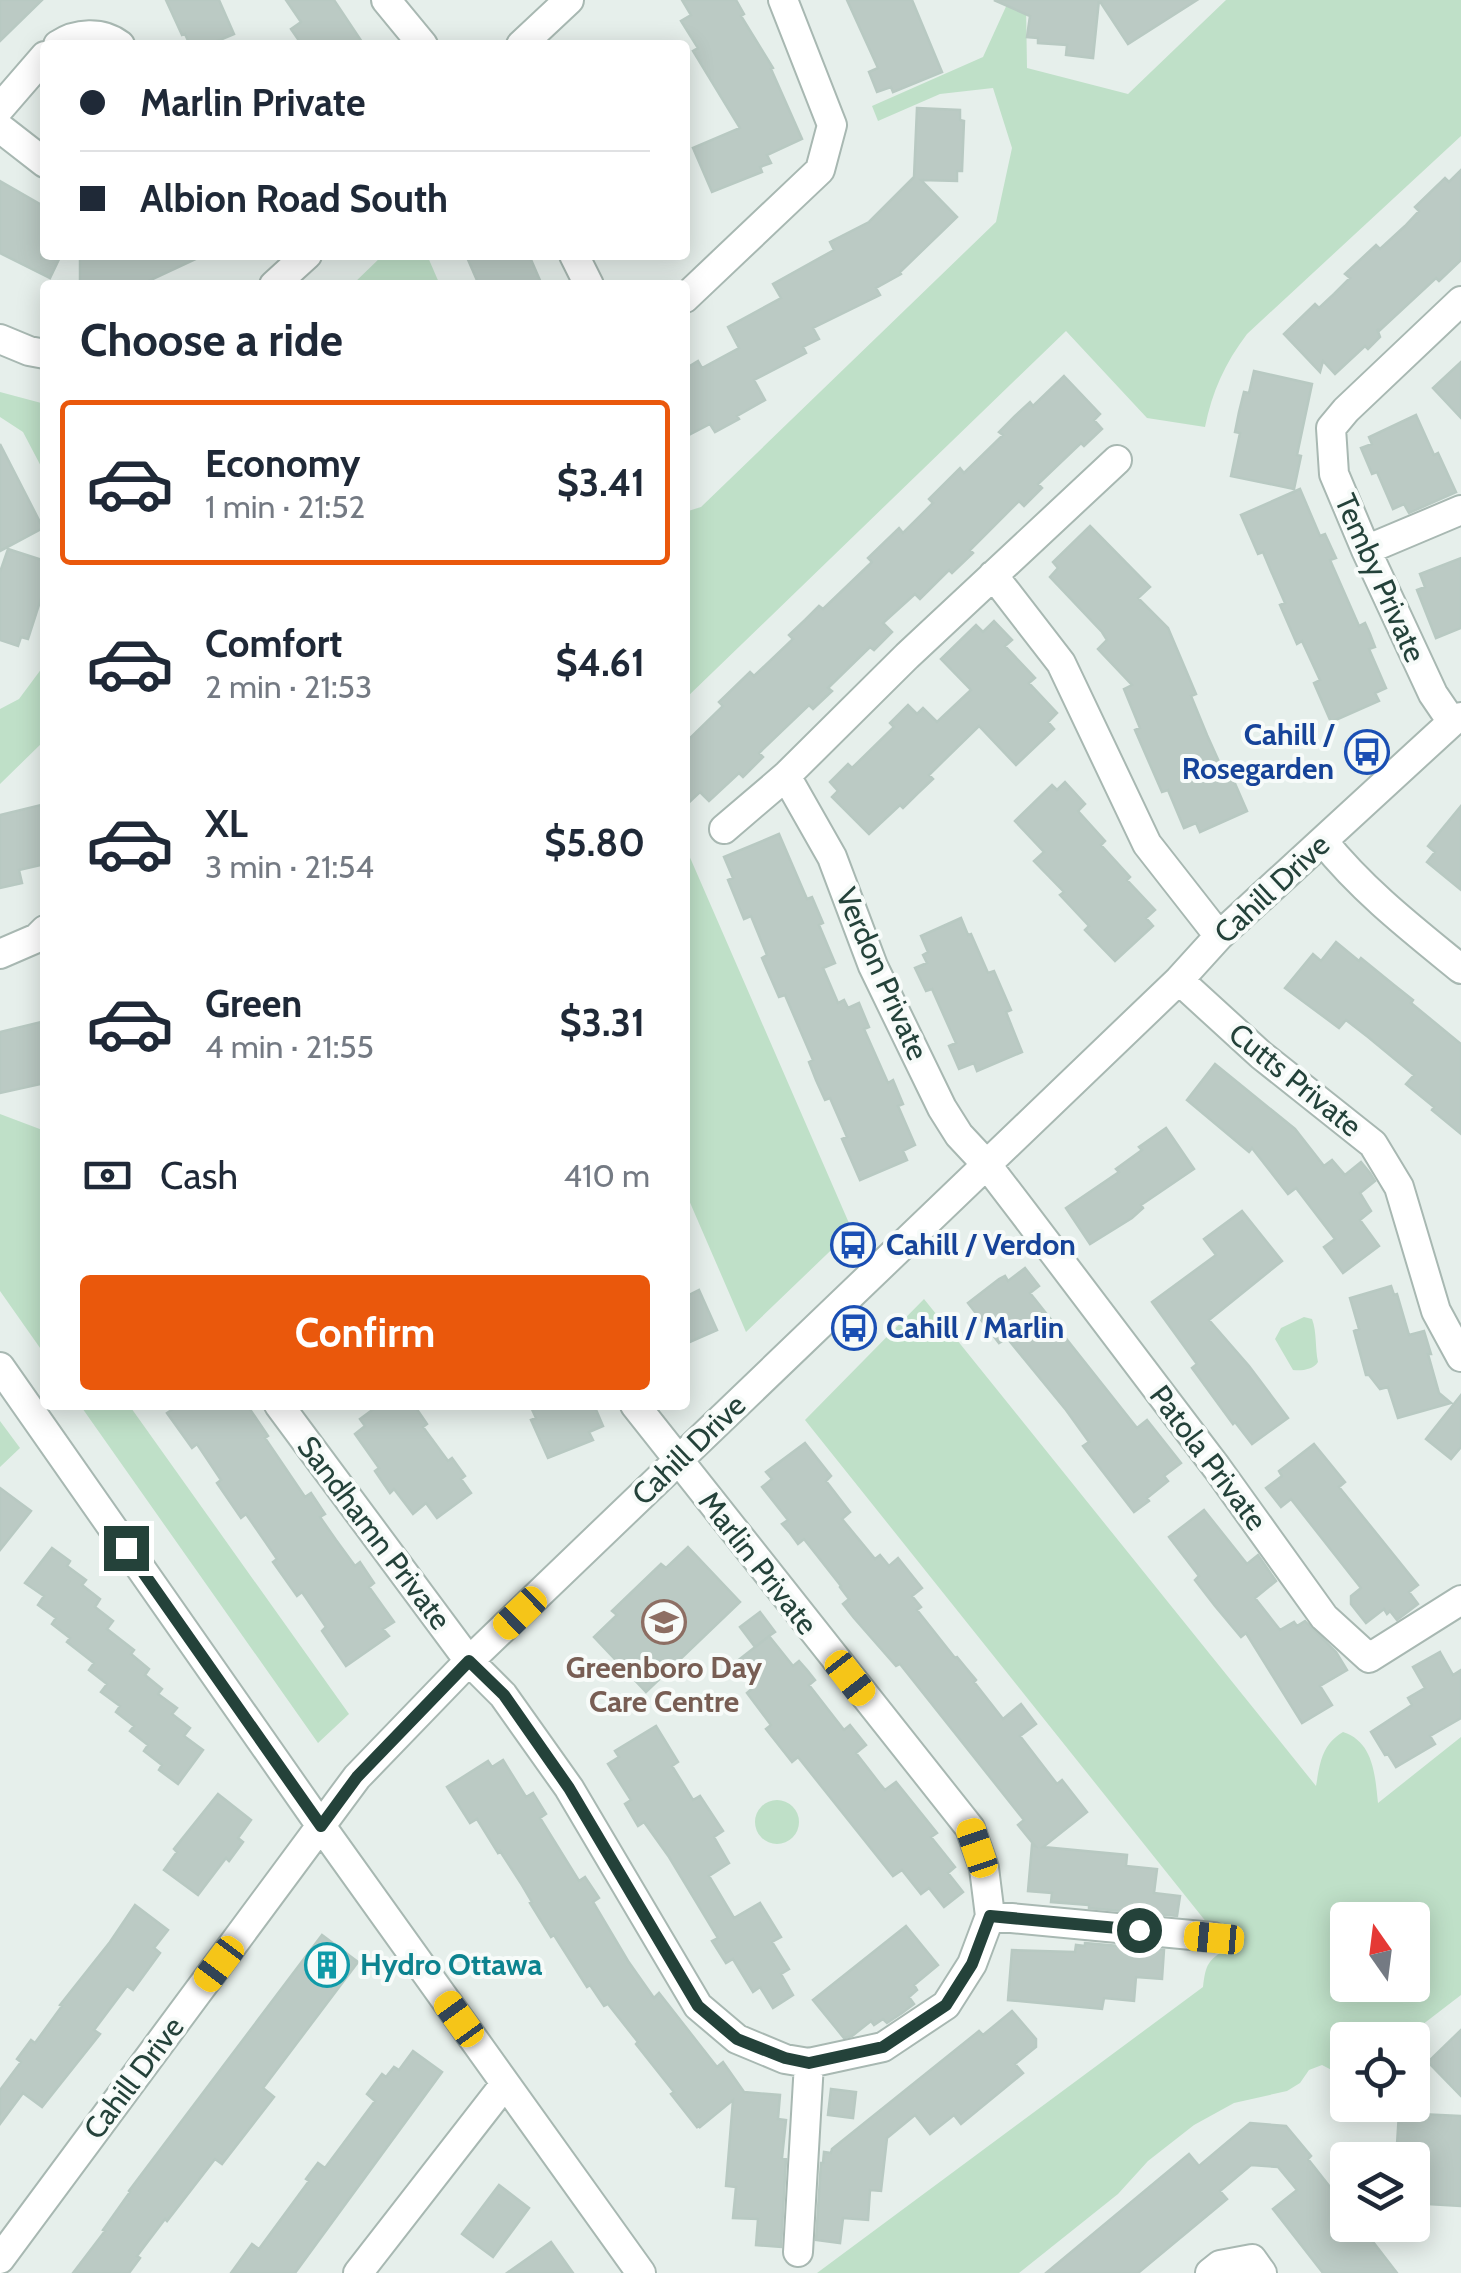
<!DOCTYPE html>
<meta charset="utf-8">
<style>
:root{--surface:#fff;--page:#f6f6f7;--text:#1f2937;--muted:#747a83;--line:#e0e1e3;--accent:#ea580c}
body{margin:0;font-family:Cabin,sans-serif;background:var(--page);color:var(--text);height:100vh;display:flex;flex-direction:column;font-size:38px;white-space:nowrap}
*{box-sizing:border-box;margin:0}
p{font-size:32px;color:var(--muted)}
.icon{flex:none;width:55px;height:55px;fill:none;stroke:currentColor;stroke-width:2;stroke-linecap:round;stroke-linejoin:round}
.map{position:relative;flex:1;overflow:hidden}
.panel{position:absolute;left:40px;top:280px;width:650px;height:1130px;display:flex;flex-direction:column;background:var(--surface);border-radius:10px;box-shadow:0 5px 25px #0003}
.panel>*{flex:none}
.top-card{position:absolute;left:40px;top:40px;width:650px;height:220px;border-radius:10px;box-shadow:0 5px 25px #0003;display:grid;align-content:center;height:220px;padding:0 40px;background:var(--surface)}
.needle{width:65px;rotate:346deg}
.fabs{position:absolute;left:1330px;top:1902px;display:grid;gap:20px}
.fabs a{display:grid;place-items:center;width:100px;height:100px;border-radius:10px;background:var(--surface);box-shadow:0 5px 25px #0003;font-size:50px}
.end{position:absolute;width:45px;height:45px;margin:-22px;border:12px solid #24423a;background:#fff;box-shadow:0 0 0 5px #fff}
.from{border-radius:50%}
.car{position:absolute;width:30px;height:60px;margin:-30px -15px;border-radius:12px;box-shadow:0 0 8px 2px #0007;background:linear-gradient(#f5c518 24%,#345 0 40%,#f5c518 0 76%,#345 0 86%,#f5c518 0)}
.top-card b{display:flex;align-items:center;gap:35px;height:95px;font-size:38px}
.top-card b+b{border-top:2px solid var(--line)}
.top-card i{width:25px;height:25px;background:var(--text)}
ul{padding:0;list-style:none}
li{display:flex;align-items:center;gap:30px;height:165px;margin:0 20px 15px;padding:0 20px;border:5px solid transparent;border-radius:10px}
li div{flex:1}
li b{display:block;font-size:38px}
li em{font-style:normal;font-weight:700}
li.on{border-color:var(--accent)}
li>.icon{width:90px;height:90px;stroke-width:1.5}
h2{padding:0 40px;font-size:45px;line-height:120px}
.pay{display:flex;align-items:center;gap:25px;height:110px;padding:0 40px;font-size:38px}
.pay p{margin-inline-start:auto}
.action{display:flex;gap:20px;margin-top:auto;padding:20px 40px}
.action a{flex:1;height:115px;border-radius:10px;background:var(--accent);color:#fff;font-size:40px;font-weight:700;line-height:115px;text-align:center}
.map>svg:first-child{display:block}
.green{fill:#bfe0c8;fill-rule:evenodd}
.building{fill:#bbcac4;stroke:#b8c9c2;stroke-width:2.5}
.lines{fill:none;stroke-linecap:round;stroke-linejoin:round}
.minor-casing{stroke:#a8b8b2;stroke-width:32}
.minor{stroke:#fff;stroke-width:28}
.route{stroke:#24423a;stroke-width:12}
.labels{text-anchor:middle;stroke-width:8;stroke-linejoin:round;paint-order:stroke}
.street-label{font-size:30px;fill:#24423a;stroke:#f7fbf9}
.transit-label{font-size:30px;font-weight:bold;fill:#164399;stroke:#f7fbf9;text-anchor:start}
.education-label{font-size:30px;font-weight:bold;fill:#785e54;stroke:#f7fbf9}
.culture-label{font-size:30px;font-weight:bold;fill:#0d838f;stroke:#f7fbf9;text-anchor:start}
</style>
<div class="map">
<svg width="1461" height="2273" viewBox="0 0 1461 2273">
<rect width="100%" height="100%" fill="#e6efeb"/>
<path class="green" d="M1009,0L1026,5L1027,68L1128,94L1226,0H1461V136L1247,334C1225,363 1212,392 1205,427L1147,418L1066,331L685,699V512L701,507L996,222L1012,148L993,88L940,94L878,121L872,106L983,57Z
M383,255H427L440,285H352Z
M0,392L45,404V474L23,432L0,417Z
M45,664V740L0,784V709L19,699Z
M685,846L852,1230L746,1332L685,1191Z
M0,1114L45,1131V1355L0,1291Z
M924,1299L1316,1786C1320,1764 1321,1745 1343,1732C1374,1742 1375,1776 1378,1803L1461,1737V1995L1418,2028L1413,2042L1412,2040H1348L1347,2078L1322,2065L1309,2070L1300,2083L1287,2091L1234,2103L1194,2125L1148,2161L1118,2194L1019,2273H817L1203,1987C1206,1963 1208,1961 1227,1948L805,1420ZM1348,1920H1412V1985H1348Z
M1304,1317L1312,1319C1317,1332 1315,1348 1318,1362C1313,1370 1301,1371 1293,1370L1275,1339L1281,1328Z
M80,1405H129L349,1714L318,1743Z
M0,1421L20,1448L0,1467Z
M755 1822a22 22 0 1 1 44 0a22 22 0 1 1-44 0Z"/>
<path class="building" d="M0,0H42L0,41Z
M166,0H219L234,34L208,45H190L185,34L182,35Z
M286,0H334L364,45H302L291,29L301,22Z
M682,0H736L744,14L741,16L773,68L771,69L802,139L767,155L771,163L760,167L762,172L712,192L693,148L740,128L693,51L698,48L681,21L691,15Z
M847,0H912L942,72L893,92L891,87L877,92L869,72L878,68Z
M994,0H1099L1093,58L1066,55L1067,45L1038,43V38L1027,37L1030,16Z
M1099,0H1197L1128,44Z
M917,108L960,110V120L964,121L962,171H957V181L921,180L957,217L900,272L901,274L876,288L880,295L813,328L819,339L803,347L806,353L754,380L765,400L737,416L739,419L715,432L710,424L685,437V369L698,361L702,368L739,348L728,327L781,298L773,284L834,250L830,242L869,222L914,177Z
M1461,170V260L1439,281L1436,278L1379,331L1377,329L1380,337L1368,349L1365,346L1335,374L1323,361L1320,372L1284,334L1315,304L1319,308L1334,294L1350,278L1345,274L1376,245L1380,249L1405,226L1419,211L1415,207L1445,178L1449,182Z
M0,181L45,207V255H61L50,278L0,253Z
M80,255H204L140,285H80Z
M466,255H529L542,285H479Z
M1461,362V418L1433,388Z
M1254,371L1312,384L1297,455L1301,456L1294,489L1231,476L1240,433L1235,432L1239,412L1244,392L1249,393Z
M1064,376L1100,414L1094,420L1102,429L1084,446L1081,443L1060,463L1038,484L1042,488L1024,506L1019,501L970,550L973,553L952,573L949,570L920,599L915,594L883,623L892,632L874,650L870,647L828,688L832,691L813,709L809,705L759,753L763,757L743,777L739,773L709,801L700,792L685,806V743L723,706L719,702L750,672L754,676L793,639L789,635L805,620L819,606L823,609L872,562L868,558L899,528L903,533L933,503L929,499L960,468L964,473L1003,435L999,432L1015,416L1030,402L1033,406Z
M1416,415L1434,455L1438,453L1456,492L1409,513L1404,504L1393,509L1377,472L1372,474L1361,448L1372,444L1369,437Z
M0,444L43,528L0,551Z
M1300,489L1320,536L1325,534L1336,558L1330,560L1359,626L1365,623L1370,634L1375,647L1369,649L1386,688L1375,693L1379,701L1331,722L1314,683L1320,680L1302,641L1297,644L1280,605L1285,603L1271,571L1263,552L1258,554L1241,515Z
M1090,526L1150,587L1138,598L1168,628L1196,694L1191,696L1207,735L1225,775L1230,772L1247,811L1200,832L1196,823L1184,828L1168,790L1162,792L1135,730L1140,728L1124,689L1132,685L1098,649L1107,640L1102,632L1050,577L1058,568L1053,562Z
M8,549L45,561V586L28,639L21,637L18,646L0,640V572Z
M1461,558V628L1436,638L1417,590L1425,587L1420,574Z
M994,621L1012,640L1005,646L1035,678L1029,683L1057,713L1048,722L1054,729L1016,765L979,726L929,775L933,779L917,794L903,808L900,805L869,834L832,797L838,791L830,782L848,764L852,768L894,727L890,723L908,705L917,714L923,708L937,722L971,690L941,659L976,625L983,632Z
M1065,782L1085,804L1078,811L1105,841L1101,845L1130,877L1127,880L1155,910L1146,918L1153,926L1115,961L1085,930L1089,926L1060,895L1064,892L1034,861L1044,852L1015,821L1052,785L1057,790Z
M45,804V864L19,870L22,883L0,888V815Z
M1461,806V890L1427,862L1435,852L1428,846Z
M779,834L807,899L812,897L823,923L819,925L835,963L823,968L838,1003L844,1000L848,1008L859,1003L869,1027L864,1029L888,1083L893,1080L903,1104L898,1106L915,1145L903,1151L907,1160L860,1180L842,1139L847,1137L830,1098L825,1100L816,1080L809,1062L813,1060L785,995L779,997L762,958L767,955L751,916L744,919L728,880L733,878L724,857Z
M961,918L968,935L971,934L988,973L994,971L1011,1010L1006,1012L1022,1052L977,1071L974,1063L959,1069L949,1046L956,1043L932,989L926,991L915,968L927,963L923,955L928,952L921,936Z
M1336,942L1359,961L1361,958L1394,985L1413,1000L1411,1003L1461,1044V1134L1432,1110L1434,1107L1406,1084L1414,1075L1368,1037L1346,1020L1339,1028L1285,988L1313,954L1321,961Z
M45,1021V1083L0,1093V1032Z
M1215,1064L1295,1129L1324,1166L1332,1160L1345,1175L1361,1162L1370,1173L1375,1181L1360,1193L1371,1211L1360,1220L1379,1246L1343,1273L1324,1247L1335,1239L1296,1188L1288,1194L1252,1148L1249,1152L1187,1100Z
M1166,1128L1194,1169L1141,1205L1143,1208L1132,1218L1090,1244L1066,1208L1119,1172L1116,1169L1142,1150L1139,1147Z
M1242,1211L1282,1261L1209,1320L1249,1366L1288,1418L1252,1444L1235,1422L1233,1424L1192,1368L1197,1364L1152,1302L1216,1255L1204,1239Z
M1025,1268L1039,1286L1030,1293L1137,1428L1147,1420L1181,1463L1164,1476L1168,1481L1147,1498L1149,1501L1134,1512L1083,1446L1089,1442L1066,1410L1007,1338L999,1343L968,1303L999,1279L1005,1276L1008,1281Z
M1391,1286L1394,1295L1397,1294L1409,1335L1424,1331L1431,1354H1428L1439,1393L1451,1403L1398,1418L1388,1387L1380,1389L1369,1375H1366L1354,1331L1359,1329L1350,1298Z
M699,1290L717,1330L685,1344V1297Z
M1461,1395V1447L1451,1459L1426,1439Z
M179,1405H247L268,1436L265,1438L305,1497L311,1493L325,1514L320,1517L336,1540L355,1566L360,1562L374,1583L369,1587L394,1622L383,1629L389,1636L346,1666L322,1631L326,1627L302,1592L297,1596L273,1562L277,1559L264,1540L246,1514L241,1518L217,1483L221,1480L197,1444L192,1448L167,1413Z
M379,1405H414L427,1424L423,1427L448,1461L452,1458L465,1476L461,1479L471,1493L437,1518L426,1503L413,1514L394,1489L390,1493L375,1471L379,1468L355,1434L365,1426L360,1419Z
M530,1405H594L603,1426L589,1432L593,1440L548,1458L531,1420L536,1418Z
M805,1443L831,1476L826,1481L850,1512L842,1519L875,1559L880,1555L889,1566L898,1558L922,1588L912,1596L921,1607L917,1610L955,1658L957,1657L966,1668L976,1680L974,1682L1003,1719L1021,1704L1036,1724L1020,1736L1057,1784L1062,1780L1087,1812L1043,1847L1127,1855L1126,1866L1157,1869L1154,1893L1180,1896L1177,1916L1089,1908V1905L1051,1902L1052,1893L1028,1891L1032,1845L1035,1846L1018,1825L1024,1820L900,1664L896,1666L854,1618L843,1604L849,1599L840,1587L841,1586L804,1539L798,1544L790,1533L782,1524L788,1520L762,1487L772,1479L766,1472Z
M1314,1444L1345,1482L1339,1487L1418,1585L1409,1592L1418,1604L1397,1620L1390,1611L1387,1614L1384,1609L1366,1623L1351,1604V1596L1361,1588L1291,1499L1281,1507L1266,1488L1282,1476L1279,1471Z
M0,1488L31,1511L0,1550Z
M1204,1510L1247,1564L1258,1555L1276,1581L1255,1598L1280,1630L1294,1622L1297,1626L1305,1621L1336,1652L1347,1670L1320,1686L1332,1705L1302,1723L1246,1633L1241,1637L1215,1606L1195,1580L1199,1576L1169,1537Z
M688,1547L740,1602L646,1692L594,1637L617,1615L612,1611L661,1564L666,1568Z
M52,1548L70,1561L67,1566L86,1580L82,1585L100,1599L95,1607L113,1621L107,1629L134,1650L131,1654L149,1669L145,1675L162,1689L158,1694L177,1708L172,1714L190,1728L184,1736L203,1750L178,1784L159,1770L162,1765L144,1751L148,1745L130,1731L134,1726L116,1712L120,1706L101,1692L107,1684L89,1670L94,1663L67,1642L70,1638L52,1624L56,1618L38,1605L44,1596L25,1583Z
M760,1612L775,1632L769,1636L793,1666L799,1661L807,1670L815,1680L809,1685L844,1730L850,1725L866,1745L856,1753L880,1784L885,1790L896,1782L937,1833L931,1837L955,1867L948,1873L963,1892L944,1907L929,1888L921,1894L902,1870L893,1876L798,1757L792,1762L766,1729L771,1725L747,1693L754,1687L736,1662L768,1637L755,1647L740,1627Z
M1440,1652L1453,1675L1461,1670V1718L1430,1736L1435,1744L1396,1767L1388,1754L1385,1755L1371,1732L1412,1705L1408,1698L1425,1688L1413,1667Z
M656,1726L678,1762L672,1766L682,1782L693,1800L700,1796L723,1831L714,1837L729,1863L709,1876L734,1918L760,1903L781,1937L772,1942L789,1969L781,1974L793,1995L773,2008L760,1987L753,1992L733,1959L726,1963L712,1941L718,1938L669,1857L644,1822L638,1826L625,1804L631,1800L608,1764L619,1757L615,1751Z
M503,1760L526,1797L533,1793L546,1814L540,1818L579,1881L585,1877L599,1898L593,1902L628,1961L654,1998L659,1993L717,2067L723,2062L744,2092L780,2095L778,2119L786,2120L782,2158L786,2159L781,2247L756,2245L758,2219L733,2218L736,2187L726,2186L733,2100L700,2127L699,2125L697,2127L671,2094L674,2092L636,2044L638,2042L608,2004L604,2006L590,1985L587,1987L554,1935L551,1937L530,1903L532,1902L522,1885L500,1851L498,1853L477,1819L470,1823L447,1787L488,1761L492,1767Z
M218,1794L251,1820L238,1838L243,1842L229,1861L226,1858L198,1895L164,1870L177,1852L174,1849Z
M135,1905L168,1930L154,1948L160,1953L133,1990L127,1986L94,2030L100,2034L42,2107L23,2093L0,2124V2090L21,2062L17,2059L31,2040L35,2043L62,2006L60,2005L110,1942Z
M906,1926L938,1965L914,1985L917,1990L909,1997L914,2004L902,2013L887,2023L883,2019L874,2025L871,2021L852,2036L844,2038L813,2000Z
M322,1935L358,1962L263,2088L274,2097L222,2164L215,2159L167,2221L165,2219L137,2256L140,2258L129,2273H73L105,2231L103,2230L130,2192L129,2191Z
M1085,1943L1164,1950L1162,1979L1136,1977L1134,2001L1104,1998L1102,2009L1008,2000L1012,1950L1075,1952L1076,1945L1085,1946Z
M1012,2011L1036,2039V2047L1015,2064L1023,2073L961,2124L954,2115L930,2134L915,2115L887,2138L881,2191L870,2190L868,2220L843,2218L840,2243L816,2240L821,2163H823L824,2152L831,2153L832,2149L979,2031L983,2035Z
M1461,2030V2096L1428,2062Z
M413,2051L442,2072L295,2273H231L252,2244L259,2249L309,2181L306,2179L318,2163L325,2168L375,2101L367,2094L382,2074L386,2077L394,2067L399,2070Z
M831,2089L856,2092L853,2118L828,2115Z
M1399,2113L1461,2116V2206L1412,2203V2160H1396Z
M1250,2123L1286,2126L1311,2156L1308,2159L1348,2210V2225H1360L1397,2273H1323L1273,2209L1297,2190L1278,2167L1251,2165L1220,2191L1227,2199L1138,2273H1046L1189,2154L1199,2166Z
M499,2185L529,2208L493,2257L462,2234Z
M551,2242L573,2273H507Z"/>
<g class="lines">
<g class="minor-casing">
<path id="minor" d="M386,0L423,45
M58,45C76,33 102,31 120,45
M521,45L569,0
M0,108L45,56
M0,128L45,163
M574,255L589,285
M274,285L307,255
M685,298L820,170L832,125L783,0
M0,339L29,351L45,354
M1366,550L1461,510
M993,575L1061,663L1147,844L1219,936
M1452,722L1433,694L1366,550L1334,474L1331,428L1346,410L1461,301
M786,776L832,857L873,966L942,1108L959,1135L987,1165L1023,1212L1217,1468L1324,1617L1369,1658L1461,1600
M724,829L786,776L907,656L1117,460
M1323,841C1363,891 1412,929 1461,969
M0,954L37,938L45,930
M1179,980L1261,1055L1373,1144L1399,1187L1436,1311L1461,1357
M0,1367L321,1826L641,2273
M279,1405L469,1661L503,1695L569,1788L698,2006L737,2039L785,2059L809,2063L883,2047L946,2005L972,1964L990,1916L984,1868L970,1828L635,1405
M990,1916L1213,1937
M798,2252L809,2063
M0,2259L357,1777L469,1661L1179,980L1219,936L1452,722L1461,717
M358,2273L505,2084
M1210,2273L1220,2265L1252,2259L1262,2273"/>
</g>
<use href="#minor" class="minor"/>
</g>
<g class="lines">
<path class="route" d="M126,1548L321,1826L357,1777L469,1661L504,1695L569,1788L698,2006L737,2039L785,2058L809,2063L883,2047L946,2005L972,1964L990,1916L1139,1930"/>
</g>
<defs>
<g id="bus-ring" transform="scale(2.25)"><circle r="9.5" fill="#f7fbf9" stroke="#1a4fb4" stroke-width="1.5"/><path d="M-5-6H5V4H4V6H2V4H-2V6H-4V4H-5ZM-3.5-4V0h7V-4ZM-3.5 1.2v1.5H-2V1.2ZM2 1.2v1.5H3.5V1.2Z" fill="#1a4fb4"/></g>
<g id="school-ring" transform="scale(2.25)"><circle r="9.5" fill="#f7fbf9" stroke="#8d6e63" stroke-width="1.5"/><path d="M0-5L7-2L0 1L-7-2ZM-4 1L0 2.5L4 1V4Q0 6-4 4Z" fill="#8d6e63"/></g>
<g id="building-ring" transform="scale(2.25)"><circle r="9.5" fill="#f7fbf9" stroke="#0f9aa8" stroke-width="1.5"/><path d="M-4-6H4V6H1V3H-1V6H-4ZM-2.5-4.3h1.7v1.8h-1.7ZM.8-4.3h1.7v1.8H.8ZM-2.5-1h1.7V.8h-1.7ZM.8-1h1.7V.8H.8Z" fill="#0f9aa8"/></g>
</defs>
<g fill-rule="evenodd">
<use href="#bus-ring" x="1367" y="752"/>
<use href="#bus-ring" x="853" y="1245"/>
<use href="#bus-ring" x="854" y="1328"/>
<use href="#school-ring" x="664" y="1622"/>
<use href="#building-ring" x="327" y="1965"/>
</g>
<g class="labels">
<g class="street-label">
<text transform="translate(1380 578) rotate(66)" y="10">Temby Private</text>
<text transform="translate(1272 889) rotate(-43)" y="10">Cahill Drive</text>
<text transform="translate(882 974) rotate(66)" y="10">Verdon Private</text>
<text transform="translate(1295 1080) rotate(39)" y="10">Cutts Private</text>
<text transform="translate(689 1450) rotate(-44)" y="10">Cahill Drive</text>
<text transform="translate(1208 1458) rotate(53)" y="10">Patola Private</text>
<text transform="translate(374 1533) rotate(53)" y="10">Sandhamn Private</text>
<text transform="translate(758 1563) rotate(52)" y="10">Marlin Private</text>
<text transform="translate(134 2078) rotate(-53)" y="10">Cahill Drive</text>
</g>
<g class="transit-label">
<text x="1334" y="745" text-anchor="end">Cahill /<tspan x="1334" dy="34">Rosegarden</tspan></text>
<text x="886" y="1255">Cahill / Verdon</text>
<text x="886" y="1338">Cahill / Marlin</text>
</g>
<g class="education-label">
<text x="664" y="1678">Greenboro Day<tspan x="664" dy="34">Care Centre</tspan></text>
</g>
<g class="culture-label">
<text x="360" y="1975">Hydro Ottawa</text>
</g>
</g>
</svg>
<div class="fabs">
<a><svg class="needle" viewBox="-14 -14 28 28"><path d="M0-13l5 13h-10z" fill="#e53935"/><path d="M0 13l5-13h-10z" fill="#747a83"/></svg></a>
<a><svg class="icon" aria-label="locate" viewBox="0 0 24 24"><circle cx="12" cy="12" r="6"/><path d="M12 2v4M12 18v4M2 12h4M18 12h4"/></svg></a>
<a><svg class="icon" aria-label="layers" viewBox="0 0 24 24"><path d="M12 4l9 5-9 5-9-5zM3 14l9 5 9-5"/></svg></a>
</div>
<i class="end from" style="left:1139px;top:1930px"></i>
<i class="end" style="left:126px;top:1548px"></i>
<i class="car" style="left:520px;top:1613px;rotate:226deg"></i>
<i class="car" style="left:850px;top:1678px;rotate:142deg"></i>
<i class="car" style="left:977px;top:1848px;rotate:341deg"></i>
<i class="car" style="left:1214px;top:1938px;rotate:275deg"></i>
<i class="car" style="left:219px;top:1964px;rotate:217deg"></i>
<i class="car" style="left:459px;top:2019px;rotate:324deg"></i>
<div class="top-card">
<b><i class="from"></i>Marlin Private</b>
<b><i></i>Albion Road South</b>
</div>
<section class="panel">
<h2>Choose a ride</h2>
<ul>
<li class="on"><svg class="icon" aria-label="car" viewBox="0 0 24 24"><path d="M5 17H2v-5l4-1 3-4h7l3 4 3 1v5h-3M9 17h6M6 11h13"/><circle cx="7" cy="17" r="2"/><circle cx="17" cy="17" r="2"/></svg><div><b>Economy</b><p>1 min · 21:52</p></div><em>$3.41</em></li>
<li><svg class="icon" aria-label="car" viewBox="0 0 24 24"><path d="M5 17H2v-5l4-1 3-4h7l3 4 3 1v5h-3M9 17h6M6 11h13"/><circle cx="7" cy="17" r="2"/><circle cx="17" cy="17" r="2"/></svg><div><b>Comfort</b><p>2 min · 21:53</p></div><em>$4.61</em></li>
<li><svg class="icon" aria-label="car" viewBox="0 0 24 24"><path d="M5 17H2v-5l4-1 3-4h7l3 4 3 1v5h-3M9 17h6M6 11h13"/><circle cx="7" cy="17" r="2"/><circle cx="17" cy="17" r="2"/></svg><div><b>XL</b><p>3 min · 21:54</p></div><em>$5.80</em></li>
<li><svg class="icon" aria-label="car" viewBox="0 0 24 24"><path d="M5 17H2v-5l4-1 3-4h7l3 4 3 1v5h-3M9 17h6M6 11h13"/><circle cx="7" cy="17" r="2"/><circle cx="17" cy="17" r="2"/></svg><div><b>Green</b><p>4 min · 21:55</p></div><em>$3.31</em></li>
</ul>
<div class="pay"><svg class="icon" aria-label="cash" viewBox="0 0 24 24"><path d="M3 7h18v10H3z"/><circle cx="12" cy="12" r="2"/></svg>Cash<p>410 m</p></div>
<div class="action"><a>Confirm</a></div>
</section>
</div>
